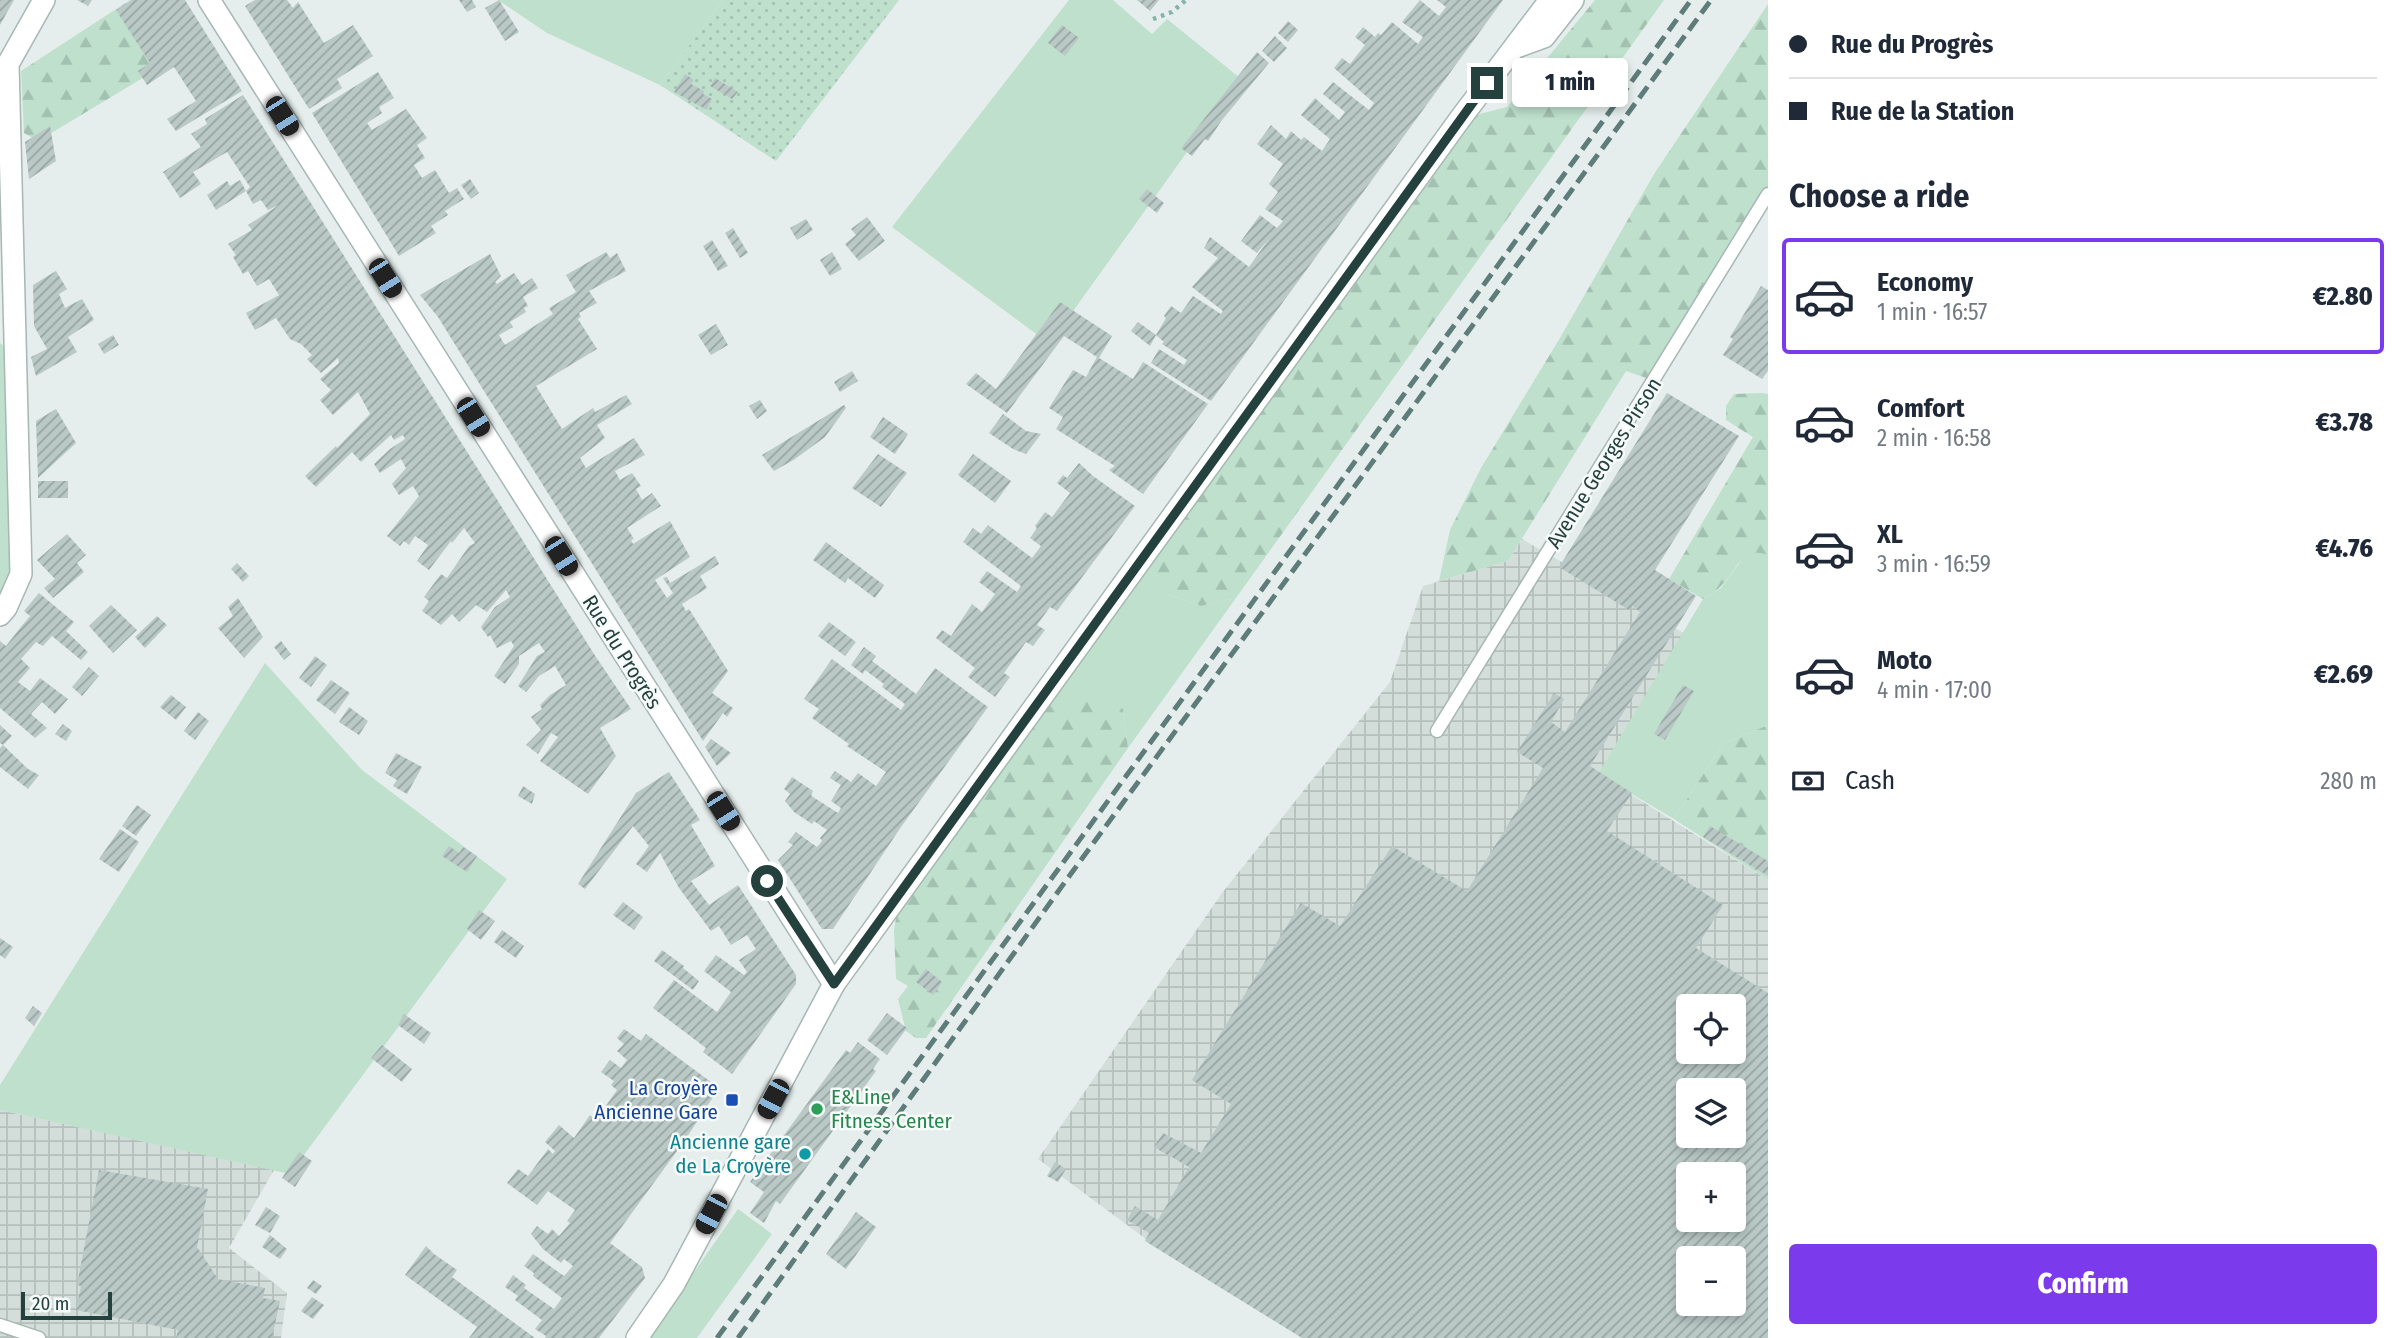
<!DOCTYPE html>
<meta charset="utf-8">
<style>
:root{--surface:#fff;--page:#f6f6f7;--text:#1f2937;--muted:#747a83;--line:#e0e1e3;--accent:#7c3aed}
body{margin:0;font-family:"Fira Sans Condensed",sans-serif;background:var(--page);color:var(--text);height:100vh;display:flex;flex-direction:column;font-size:26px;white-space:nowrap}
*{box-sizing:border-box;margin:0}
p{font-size:23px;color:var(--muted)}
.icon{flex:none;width:38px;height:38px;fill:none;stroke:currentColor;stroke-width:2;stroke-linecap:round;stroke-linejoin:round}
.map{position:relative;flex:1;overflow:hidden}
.side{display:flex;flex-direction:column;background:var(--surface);width:630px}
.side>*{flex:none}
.top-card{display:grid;align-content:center;height:154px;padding:0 21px;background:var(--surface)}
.tools{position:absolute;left:1676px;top:994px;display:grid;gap:14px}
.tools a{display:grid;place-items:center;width:70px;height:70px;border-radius:7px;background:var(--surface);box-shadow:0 4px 10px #0003;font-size:35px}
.scale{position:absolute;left:21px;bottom:18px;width:91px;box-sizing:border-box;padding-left:7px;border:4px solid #24413e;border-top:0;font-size:19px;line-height:24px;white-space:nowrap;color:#24413e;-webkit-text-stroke:5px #f6fbf9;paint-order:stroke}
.end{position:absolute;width:32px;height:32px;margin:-16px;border:9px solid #24413e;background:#fff;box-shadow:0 0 0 4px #fff}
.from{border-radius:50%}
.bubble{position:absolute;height:49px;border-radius:7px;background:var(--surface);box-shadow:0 4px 10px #0003;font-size:23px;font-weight:800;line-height:49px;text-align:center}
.car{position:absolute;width:21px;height:42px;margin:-21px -10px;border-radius:9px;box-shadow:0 0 5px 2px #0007;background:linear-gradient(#222 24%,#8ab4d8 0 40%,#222 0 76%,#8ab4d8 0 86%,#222 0)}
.top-card b{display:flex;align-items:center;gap:24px;height:66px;font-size:26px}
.top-card b+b{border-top:2px solid var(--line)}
.top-card i{width:18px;height:18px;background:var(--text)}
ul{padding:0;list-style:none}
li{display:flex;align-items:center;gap:21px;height:116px;margin:0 14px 10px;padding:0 7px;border:4px solid transparent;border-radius:7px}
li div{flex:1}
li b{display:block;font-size:26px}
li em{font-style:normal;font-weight:800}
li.on{border-color:var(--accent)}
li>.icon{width:63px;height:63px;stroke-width:1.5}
h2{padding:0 21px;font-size:32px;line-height:84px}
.pay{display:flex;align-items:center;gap:18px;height:77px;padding:0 21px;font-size:26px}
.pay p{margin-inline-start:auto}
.button{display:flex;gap:14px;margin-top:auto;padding:14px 21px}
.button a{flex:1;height:80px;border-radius:7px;background:var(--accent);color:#fff;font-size:28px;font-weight:800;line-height:80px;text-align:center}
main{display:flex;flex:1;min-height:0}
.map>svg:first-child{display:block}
.industrial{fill:url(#industrial-grid);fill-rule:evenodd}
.grass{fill:#bee0cd}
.forest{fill:url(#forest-firs)}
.garden{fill:url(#garden-dots)}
.building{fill:url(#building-hatch);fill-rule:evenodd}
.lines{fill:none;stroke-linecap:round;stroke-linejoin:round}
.service-casing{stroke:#a7b7b4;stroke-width:15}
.minor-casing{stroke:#a7b7b4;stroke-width:24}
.tertiary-casing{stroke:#a7b7b4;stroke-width:24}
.path{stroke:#85b2ac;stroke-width:4.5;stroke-dasharray:3.5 5;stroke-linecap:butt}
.service{stroke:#fff;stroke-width:12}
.minor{stroke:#fff;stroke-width:21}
.tertiary{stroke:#fff;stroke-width:21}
.rail{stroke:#5e7c79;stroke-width:5;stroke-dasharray:14 7;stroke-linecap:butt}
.route{stroke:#24413e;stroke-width:9}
.transit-dot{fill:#1a4fb4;stroke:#f6fbf9;stroke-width:2.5}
.leisure-dot{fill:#2e9e5b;stroke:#f6fbf9;stroke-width:2.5}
.culture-dot{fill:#0f9aa8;stroke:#f6fbf9;stroke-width:2.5}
.labels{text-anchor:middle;stroke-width:5;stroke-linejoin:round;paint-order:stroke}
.street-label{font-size:21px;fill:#24413e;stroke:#f6fbf9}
.transit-label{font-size:21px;fill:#164399;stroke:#f6fbf9;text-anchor:end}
.leisure-label{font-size:21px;fill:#27864d;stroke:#f6fbf9;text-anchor:start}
.culture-label{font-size:21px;fill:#0d838f;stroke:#f6fbf9;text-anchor:end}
</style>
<main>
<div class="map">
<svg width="1768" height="1338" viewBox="0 0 1768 1338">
<defs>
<pattern id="industrial-grid" width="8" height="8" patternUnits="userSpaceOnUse" patternTransform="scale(1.75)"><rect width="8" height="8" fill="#d3dedb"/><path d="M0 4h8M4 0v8" fill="none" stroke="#b5c0bd"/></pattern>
<pattern id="forest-firs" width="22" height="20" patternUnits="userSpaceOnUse" patternTransform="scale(1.75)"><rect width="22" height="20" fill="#bee0cd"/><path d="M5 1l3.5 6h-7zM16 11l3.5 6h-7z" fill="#a3c1b1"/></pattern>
<pattern id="garden-dots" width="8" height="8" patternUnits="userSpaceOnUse" patternTransform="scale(1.75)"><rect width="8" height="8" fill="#bee0cd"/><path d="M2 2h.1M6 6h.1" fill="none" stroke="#a3c1b1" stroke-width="1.8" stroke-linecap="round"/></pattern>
<pattern id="building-hatch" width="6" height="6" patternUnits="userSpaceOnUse" patternTransform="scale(1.75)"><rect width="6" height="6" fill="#bac9c6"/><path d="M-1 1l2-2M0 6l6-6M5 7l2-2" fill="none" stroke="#97a5a2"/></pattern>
</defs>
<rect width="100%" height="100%" fill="#e5eeec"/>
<path class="industrial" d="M1522,539L1684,633L1598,774L1768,880V1338L1154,1245L1038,1159L1222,893L1390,682L1423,586L1508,561ZM1689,1006H1734V1052H1689ZM1689,1090H1734V1136H1689ZM1689,1174H1734V1220H1689ZM1689,1258H1734V1304H1689Z
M0,1110L274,1170L229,1248L287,1293L281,1338H0Z"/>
<path class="grass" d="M498,0H723L660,85L547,33Z
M1069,0H1113L1152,34L1167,19L1240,78L1071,314L1039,336L892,227Z
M0,343L15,355L21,574L0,615Z
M1149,548L1153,584L1168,594L1201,606L1236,598L1128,748L1123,709L1037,704Z
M1759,551L1768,555V725L1723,744L1674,819L1598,774L1703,599L1721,588L1746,554Z
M265,663L362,770L507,879L290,1174L0,1110V1085Z
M738,1209L772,1234L697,1338H637L683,1288Z"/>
<path class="forest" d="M130,0H184L171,61L38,141L24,133L21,71Z
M1595,0H1664L1236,598L1201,606L1168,594L1152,584L1149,548L1460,119L1507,107Z
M1768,4V194L1655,381L1626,371L1508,561L1439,581L1450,530L1481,468L1560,338L1654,174Z
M1762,393L1768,394V555C1741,545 1737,571 1721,586C1716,592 1709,595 1703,599L1669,579L1753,437L1726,420V406L1734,394Z
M1084,695L1104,697L1123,709L1128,748L926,1038H916L906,1031L898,999L908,986L896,979L894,930L900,893L1037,704Z
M1768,725V880L1674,819L1723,744Z"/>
<path class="garden" d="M723,0H899L776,161L660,85Z"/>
<path class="building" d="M0,0H14L0,25Z
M77,0H92L88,6Z
M132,0H185L242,91L176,131L167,119L196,101L174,67L147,85L138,71L150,63L116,10Z
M255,0H287L293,8L298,2L324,43L353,25L373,56L337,79L342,88L309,109L245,6Z
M459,0H472L476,7L467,12Z
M499,0L519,32L505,41L485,8Z
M1137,0H1159L1150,11Z
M1420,0L1439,16L1446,7L1437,0H1503L1211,401L1151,363L1159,349L1184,365L1187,360L1162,344L1164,342L1156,335L1166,318L1164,316L1171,306L1181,313L1193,296L1221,314L1223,311L1192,287L1218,258L1204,248L1210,237L1249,267L1269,239L1257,253L1241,241L1260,215L1277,228L1283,221L1265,209L1278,192L1269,184L1283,164L1257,144L1271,125L1286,139L1291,131L1301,140L1304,137L1322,151L1330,139L1301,115L1315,98L1339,120L1345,112L1323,94L1333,82L1369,110L1374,103L1334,68L1342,58L1350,64L1365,45L1355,37L1363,27L1375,37L1378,33L1381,35L1392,22L1418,44L1423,37L1402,22Z
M1288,21L1298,30L1288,42L1278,33Z
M1062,25L1079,38L1065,56L1048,43Z
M1275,36L1287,48L1274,62L1262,51Z
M1257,52L1269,63L1222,120L1208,141L1205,139L1192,156L1181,148Z
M378,72L394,98L379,107L382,113L367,123L372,130L406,109L427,138L417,145L425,158L414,165L422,178L435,170L449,193L457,188L464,199L445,211L448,215L431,226L436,233L399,256L312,113Z
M685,74L694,80L691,84L704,91L703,94L712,99L707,110L674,92Z
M715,78L738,92L732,99L710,86Z
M243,95L594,654L631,709L600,728L616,756L588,794L540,761L558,737L551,733L538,754L526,745L541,730L531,717L542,709L540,705L550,695L566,685L555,666L539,676L526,692L518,686L537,656L545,652L539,643L519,656V664L505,684L494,676L514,646L511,641L497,648L490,635L488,637L481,627L495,607L510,597L506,590L487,612L476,605L459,622L452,614L441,625L422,611L429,601L424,597L441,574L447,578L469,546L475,543L464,528L452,543L451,541L429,570L417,561L428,545L415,536L409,545L404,541L400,546L387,536L419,496L413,486L399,495L392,484L406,468L401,459L380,473L374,464L390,449L405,439L403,435L394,440L391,435L361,462L352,452L316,487L305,476L336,446L337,448L370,414L358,392L333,415L320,400L331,390L320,379L339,363L338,358L321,373L307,359L312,355L301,344L290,339L276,318L255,330L246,313L279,295L269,279L257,286L248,271L243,274L233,257L236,255L228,244L252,230L248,225L279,205L268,210L261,200L253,204L246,191L250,187L227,152L193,172L201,184L180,198L163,172L201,147L191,134L207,124L205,119Z
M50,126L56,161L29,179L25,142Z
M470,179L479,193L471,199L461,185Z
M240,180L246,191L216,210L207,195L227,181L230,186Z
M1147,189L1164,203L1157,213L1139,199Z
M867,217L885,241L859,261L845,244L856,235L851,229Z
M806,219L813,230L797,240L790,228Z
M733,228L748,253L740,258L725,233Z
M712,240L728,266L718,271L703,246Z
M606,252L610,258L617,253L626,271L589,291L597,303L579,313L581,317L578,319L597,349L536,386L562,429L593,408L595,412L626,395L632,404L597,425L605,438L580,458L586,468L634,438L645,455L615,471L620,480L632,473L641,486L636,489L642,500L652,493L661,506L627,528L634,539L631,540L633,544L670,521L690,557L655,580L667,598L673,593L663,578L667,577L670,583L715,556L719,564L700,576L707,588L682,604L686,611L689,609L728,671L712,693L733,708L727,717L723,713L703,741L464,359L438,317L420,295L490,254L501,276L495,282L497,284L514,273L522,285L532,278L538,288L523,297L528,306L524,308L526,312L510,322L513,327L499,335L505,345L553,314L549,308L576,292L566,275Z
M832,252L842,269L830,276L820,260Z
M56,271L67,289L59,294L65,308L82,299L94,320L68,337L77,352L36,376L31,357L47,349L34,326L33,285Z
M1761,286L1768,290V371L1762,379L1723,355L1733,339L1730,337Z
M1060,302L1112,336L1099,358L1133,379L1143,362L1208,404L1143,494L1109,470L1115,466L1056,429L1063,417L1049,408L1073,370L1086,377L1097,357L1064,336L1007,413L966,384L976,373L996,389Z
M1138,322L1156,335L1150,346L1131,331Z
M716,324L728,345L711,355L698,335Z
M113,335L119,345L104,354L98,344Z
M852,371L858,381L840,392L834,382Z
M1667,393L1739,436L1655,570L1696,596L1590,766L1632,793L1607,831L1723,905L1696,948L1768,993V1338H1302L1145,1241L1149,1233L1127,1220L1135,1206L1158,1220L1189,1167L1154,1147L1163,1133L1201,1153L1231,1104L1192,1080L1301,903L1340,926L1392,846L1467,891L1543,768L1517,752L1554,693L1564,699L1551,722L1565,732L1640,612L1632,606L1629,610L1559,567ZM1689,1006H1734V1052H1689ZM1689,1090H1734V1136H1689ZM1689,1174H1734V1220H1689ZM1689,1258H1734V1304H1689Z
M760,400L767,411L757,419L749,406Z
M844,405L846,408L825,437L795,459L774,471L762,455Z
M56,409L76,443L38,478L36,421Z
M1003,414L1026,431L1041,434L1026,454L1013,449L989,433Z
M883,417L908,434L895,454L870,437Z
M878,454L907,473L881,507L852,488Z
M973,454L1011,481L995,503L958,475Z
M1079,463L1093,476L1135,506L1057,611L1050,607L1037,625L1045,630L1033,646L1026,642L1004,673L1010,677L995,697L968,677L975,668L936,638L942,630L951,636L972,604L982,612L995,594L979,582L987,571L1017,592L1021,586L963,542L973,528L981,534L988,525L1032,558L1041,546L1030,538L1037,528L1035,526L1045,512L1052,517L1070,493L1057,483L1063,475L1067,478Z
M38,481H68V498H38Z
M67,534L86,555L77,563L84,572L53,598L44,588L55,579L37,560Z
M826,542L884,585L875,598L848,578L845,583L813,560Z
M237,563L249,576L243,582L231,569Z
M39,593L74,622L66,631L88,652L81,660L52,636L43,646L36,642L21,659L30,668L18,682L30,691L40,678L68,699L55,714L42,702L31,714L47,728L35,738L0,708V641L6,646L20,628L30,616L24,611Z
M238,598L263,637L244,658L218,628L233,616L228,607Z
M111,605L137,630L113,653L89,626Z
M157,616L167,625L145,648L135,637Z
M829,622L856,642L845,656L818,636Z
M281,641L291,654L284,660L274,647Z
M864,647L876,656L872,661L916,694L935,668L988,707L901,827L833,929H822L778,860L793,845L788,842L796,832L817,847L822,841L820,838L827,830L814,821L812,824L794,812L785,801L790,794L784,789L792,777L813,791L811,795L813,797L838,813L841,808L831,801L841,785L830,778L835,771L851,782L858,773L876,786L886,772L847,746L849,744L812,718L819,709L804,699L832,659L901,710L905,704L882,687L884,684L865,670L863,674L851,665Z
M315,656L327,665L311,687L299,678Z
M89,667L99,676L82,696L72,687Z
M331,680L350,693L335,714L316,700Z
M1683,685L1694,691L1665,740L1654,734Z
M171,695L186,707L176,720L160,707Z
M349,707L368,721L359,735L339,722Z
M198,712L209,721L195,740L184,731Z
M63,724L72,731L66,741L55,734Z
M0,725L12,736L3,745L0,743Z
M711,739L731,753L717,766L705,747Z
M3,745L28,769L39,775L28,789L0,767V748Z
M396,753L422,767L407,794L393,786L397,780L385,773Z
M669,772L700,820L691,825L715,866L691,881L709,905L738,885L796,975V984L732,1074L703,1052L706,1048L653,1008L674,980L717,1012L731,992L704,971L716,955L744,975L747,972L739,960L756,949L747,935L731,945L719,926L711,931L679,888L660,853L647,872L636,864L649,846L633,826L585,889L578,884L636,793Z
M523,786L535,794L532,804L518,796Z
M137,805L151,815L136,836L122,826Z
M1710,826L1768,861V876L1703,837Z
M120,829L139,842L119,872L99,859Z
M449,846L459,853L463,847L477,856L467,872L442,856Z
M623,902L643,917L634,930L613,915Z
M479,910L495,921L481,940L467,929Z
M502,930L524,946L516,958L494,942Z
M0,938L13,947L5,959L0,955Z
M662,950L684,966L683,968L699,981L693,990L654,961Z
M926,969L942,982L933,995L916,982Z
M33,1006L42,1013L34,1026L25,1018Z
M887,1013L907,1028L887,1055L867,1040Z
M404,1014L431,1033L424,1044L398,1025Z
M624,1029L641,1041L646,1034L719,1088L685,1140L610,1243L642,1267L645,1278L599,1338H545L546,1336L535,1329L542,1320L515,1300L518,1296L505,1287L513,1275L526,1285L524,1288L554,1309L562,1298L533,1276L534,1273L524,1266L533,1254L564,1276L573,1266L564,1259L561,1263L543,1249L531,1234L537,1226L548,1234L552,1229L559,1236L570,1223L567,1221L575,1210L548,1191L537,1205L507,1183L518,1169L528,1176L548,1149L553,1154L555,1151L545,1142L559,1125L574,1138L590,1115L596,1120L617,1090L611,1085L614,1081L601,1072L610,1060L621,1068L627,1060L617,1051L624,1044L617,1038Z
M858,1042L880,1059L873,1069L876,1071L780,1204L776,1201L764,1223L750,1213L764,1192L750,1182L846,1050L850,1053Z
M382,1045L412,1069L402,1082L371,1058Z
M299,1152L312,1161L295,1187L282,1178Z
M1055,1162L1066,1169L1058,1182L1047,1176Z
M99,1170L208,1189L197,1247L218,1279L265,1288L263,1298L280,1301L272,1338H176L178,1330L76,1310L81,1286L77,1285Z
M266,1207L280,1216L270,1233L255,1225Z
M856,1212L876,1227L846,1269L826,1254Z
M270,1235L287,1249L280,1259L262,1247Z
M426,1246L434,1254L457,1270L452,1277L535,1338H469L477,1327L405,1275Z
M313,1280L322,1286L316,1294L307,1288Z
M312,1297L324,1305L313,1319L301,1311Z"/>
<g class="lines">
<g class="service-casing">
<path id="service" d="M1437,731L1768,194
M0,1325L39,1338"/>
</g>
<g class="minor-casing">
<path id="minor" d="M209,0L834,984
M0,615L6,608L21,574L8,64L44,0"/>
</g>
<g class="tertiary-casing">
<path id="tertiary" d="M1514,48L1544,37L1573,0
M637,1338L674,1284L834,984L1460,119L1550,0"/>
</g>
<path class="path" d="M1153,19L1172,12L1186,0"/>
<use href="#service" class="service"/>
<use href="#minor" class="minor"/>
<use href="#tertiary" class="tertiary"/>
<path class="rail" d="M717,1338L1691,0
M738,1338L1070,875L1711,0"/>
</g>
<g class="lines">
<path class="route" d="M767,881L834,984L1487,83"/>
</g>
<rect class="transit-dot" x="725" y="1093" width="14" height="14" rx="3.5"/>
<circle class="leisure-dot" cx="817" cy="1109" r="7"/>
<circle class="culture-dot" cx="805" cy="1154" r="7"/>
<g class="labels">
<g class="street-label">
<text transform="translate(1604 463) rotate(-58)" y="7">Avenue Georges Pirson</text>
<text transform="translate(622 652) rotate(58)" y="7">Rue du Progrès</text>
</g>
<g class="transit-label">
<text x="718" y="1095">La Croyère<tspan x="718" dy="24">Ancienne Gare</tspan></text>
</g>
<g class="leisure-label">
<text x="831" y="1104">E&amp;Line<tspan x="831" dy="24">Fitness Center</tspan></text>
</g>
<g class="culture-label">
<text x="791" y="1149">Ancienne gare<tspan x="791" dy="24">de La Croyère</tspan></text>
</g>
</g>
</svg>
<div class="tools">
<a><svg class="icon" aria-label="locate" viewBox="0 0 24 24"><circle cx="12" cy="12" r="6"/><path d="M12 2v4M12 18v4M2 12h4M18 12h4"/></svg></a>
<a><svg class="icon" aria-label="layers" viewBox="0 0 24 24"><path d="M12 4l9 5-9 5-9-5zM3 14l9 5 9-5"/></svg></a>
<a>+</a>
<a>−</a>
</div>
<div class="scale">20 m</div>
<i class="end from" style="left:767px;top:881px"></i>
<i class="end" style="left:1487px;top:83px"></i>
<div class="bubble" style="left:1512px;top:58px;width:116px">1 min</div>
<i class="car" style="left:282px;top:116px;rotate:148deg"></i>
<i class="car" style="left:385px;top:278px;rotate:148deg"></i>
<i class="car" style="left:473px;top:417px;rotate:148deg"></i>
<i class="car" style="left:561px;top:556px;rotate:148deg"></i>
<i class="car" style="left:723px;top:811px;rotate:148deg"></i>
<i class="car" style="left:773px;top:1099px;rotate:208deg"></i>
<i class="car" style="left:711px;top:1214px;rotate:208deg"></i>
</div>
<section class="side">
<div class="top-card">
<b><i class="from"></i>Rue du Progrès</b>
<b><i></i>Rue de la Station</b>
</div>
<h2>Choose a ride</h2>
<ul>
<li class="on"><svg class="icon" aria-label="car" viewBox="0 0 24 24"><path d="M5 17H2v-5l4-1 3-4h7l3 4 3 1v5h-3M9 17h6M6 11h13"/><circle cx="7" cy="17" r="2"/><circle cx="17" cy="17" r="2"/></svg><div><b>Economy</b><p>1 min · 16:57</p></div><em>€2.80</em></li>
<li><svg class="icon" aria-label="car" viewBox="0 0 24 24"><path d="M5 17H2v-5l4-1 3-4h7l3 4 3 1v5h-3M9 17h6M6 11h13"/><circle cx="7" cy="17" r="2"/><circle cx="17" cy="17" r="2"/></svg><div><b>Comfort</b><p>2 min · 16:58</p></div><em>€3.78</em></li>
<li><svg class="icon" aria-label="car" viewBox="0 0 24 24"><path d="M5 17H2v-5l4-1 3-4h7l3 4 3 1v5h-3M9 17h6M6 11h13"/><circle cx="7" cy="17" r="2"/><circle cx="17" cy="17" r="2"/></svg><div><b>XL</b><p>3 min · 16:59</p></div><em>€4.76</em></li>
<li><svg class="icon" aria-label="car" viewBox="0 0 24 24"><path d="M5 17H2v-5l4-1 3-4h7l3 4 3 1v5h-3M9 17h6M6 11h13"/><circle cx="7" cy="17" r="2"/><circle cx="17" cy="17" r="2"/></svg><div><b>Moto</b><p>4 min · 17:00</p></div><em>€2.69</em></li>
</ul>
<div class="pay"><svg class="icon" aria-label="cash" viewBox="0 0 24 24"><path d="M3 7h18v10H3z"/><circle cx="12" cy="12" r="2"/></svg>Cash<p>280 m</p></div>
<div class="button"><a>Confirm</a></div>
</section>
</main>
